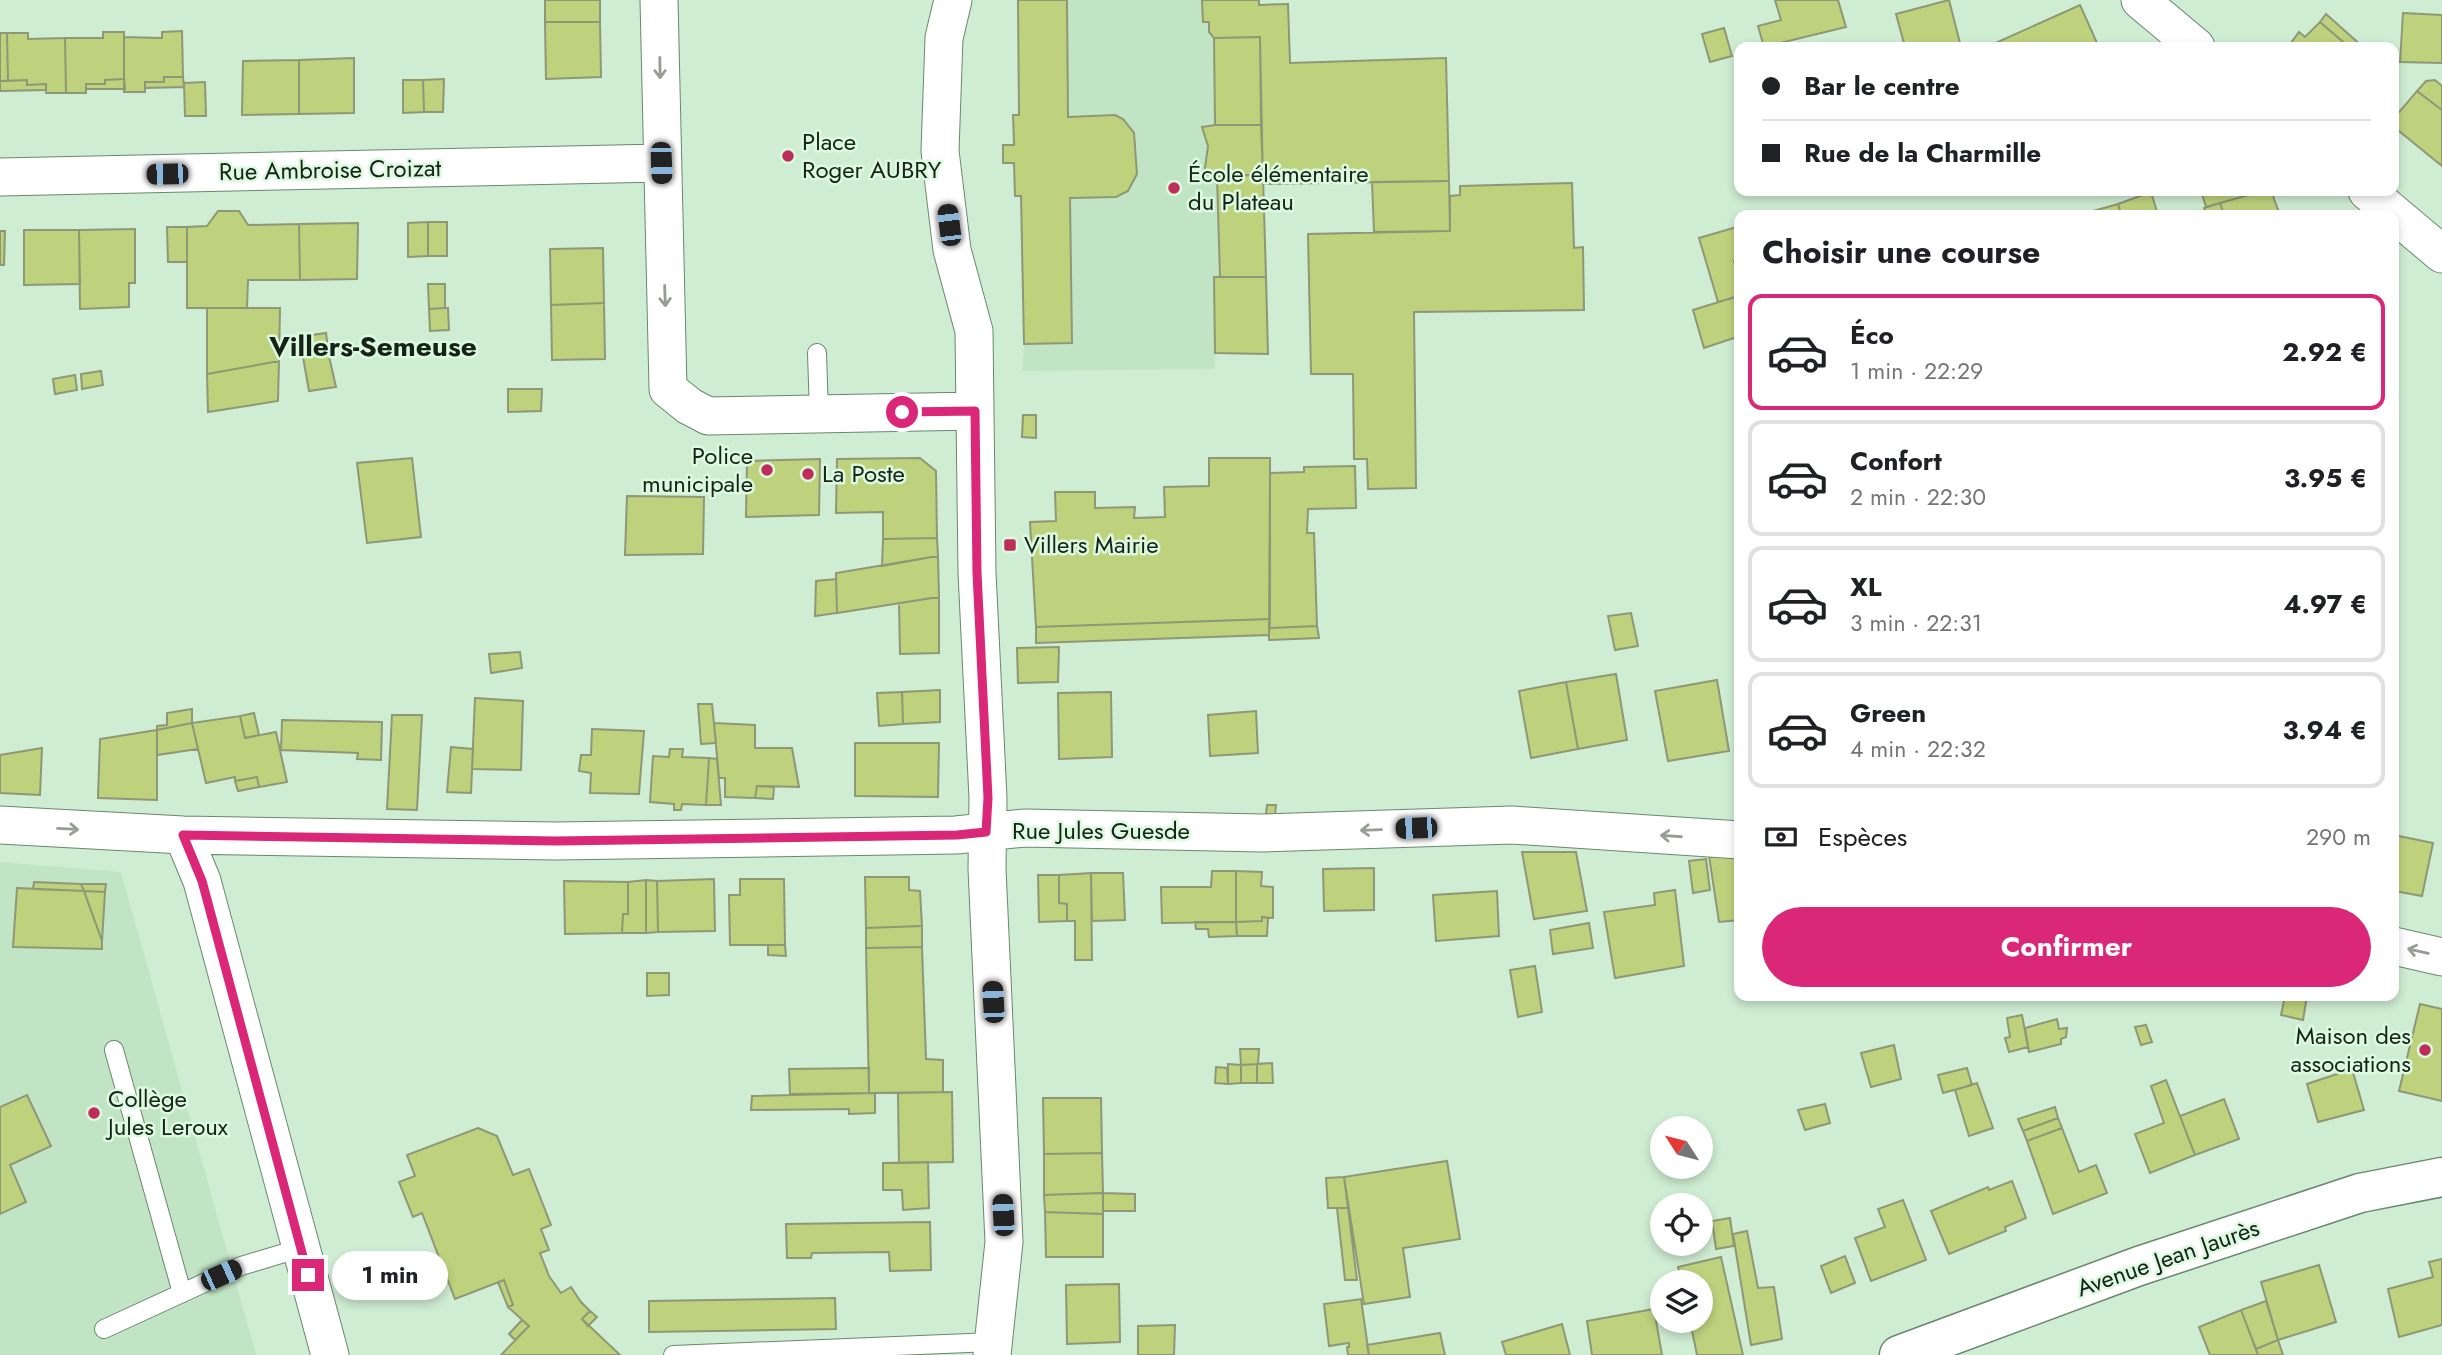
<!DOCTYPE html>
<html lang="fr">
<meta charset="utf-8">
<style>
:root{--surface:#fff;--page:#f2f2f2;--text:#202124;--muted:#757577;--line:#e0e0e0;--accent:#db2777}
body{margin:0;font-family:Jost,sans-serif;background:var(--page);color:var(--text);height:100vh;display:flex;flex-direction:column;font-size:26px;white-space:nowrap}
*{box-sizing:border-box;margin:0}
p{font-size:23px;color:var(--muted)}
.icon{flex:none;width:38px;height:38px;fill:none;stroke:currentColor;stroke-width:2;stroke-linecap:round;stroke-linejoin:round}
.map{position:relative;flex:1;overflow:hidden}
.panel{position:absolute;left:1734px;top:210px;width:665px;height:791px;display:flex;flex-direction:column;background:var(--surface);border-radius:14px;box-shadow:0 4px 10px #0003}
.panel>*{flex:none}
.guide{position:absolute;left:1734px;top:42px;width:665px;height:154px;border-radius:14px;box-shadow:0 4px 10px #0003;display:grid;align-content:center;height:154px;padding:0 28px;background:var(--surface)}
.needle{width:46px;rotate:306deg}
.fabs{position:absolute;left:1650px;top:1116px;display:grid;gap:14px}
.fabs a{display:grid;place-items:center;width:63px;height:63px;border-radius:50%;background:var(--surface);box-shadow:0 4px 10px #0003;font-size:35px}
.end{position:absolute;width:32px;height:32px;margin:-16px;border:9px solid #db2777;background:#fff;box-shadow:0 0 0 4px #fff}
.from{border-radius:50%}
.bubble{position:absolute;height:49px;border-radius:24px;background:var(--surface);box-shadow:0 4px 10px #0003;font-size:23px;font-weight:700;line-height:49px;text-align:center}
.car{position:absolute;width:21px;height:42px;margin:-21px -10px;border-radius:9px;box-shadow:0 0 5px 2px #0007;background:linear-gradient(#222 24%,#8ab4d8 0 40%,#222 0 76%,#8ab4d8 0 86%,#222 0)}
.guide b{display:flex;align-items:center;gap:24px;height:66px;font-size:26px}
.guide b+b{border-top:2px solid var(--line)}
.guide i{width:18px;height:18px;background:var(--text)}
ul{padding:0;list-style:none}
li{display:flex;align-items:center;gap:21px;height:116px;margin:0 14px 10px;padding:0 14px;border:4px solid var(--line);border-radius:14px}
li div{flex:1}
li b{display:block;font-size:26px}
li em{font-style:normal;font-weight:700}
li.current{border-color:var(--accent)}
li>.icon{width:63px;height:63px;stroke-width:1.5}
h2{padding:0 28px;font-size:32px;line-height:84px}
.pay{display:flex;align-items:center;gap:18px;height:77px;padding:0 28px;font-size:26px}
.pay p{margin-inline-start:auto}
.action{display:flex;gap:14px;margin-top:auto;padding:14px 28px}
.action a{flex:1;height:80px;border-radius:42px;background:var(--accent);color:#fff;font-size:28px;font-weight:700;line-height:80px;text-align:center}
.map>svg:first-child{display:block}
.built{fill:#c1e5c4}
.building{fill:#bed27d;stroke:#8e9776;stroke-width:2}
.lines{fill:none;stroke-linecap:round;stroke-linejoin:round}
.service-casing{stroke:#6b876e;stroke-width:20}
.minor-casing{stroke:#6b876e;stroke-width:39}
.secondary-casing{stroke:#6b876e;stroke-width:41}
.service{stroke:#fff;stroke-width:18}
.minor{stroke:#fff;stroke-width:37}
.secondary{stroke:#fff;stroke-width:38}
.oneway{stroke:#979c97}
.route{stroke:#db2777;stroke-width:9}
.poi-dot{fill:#bd2e5a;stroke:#dcfadf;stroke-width:2.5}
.labels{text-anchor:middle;stroke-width:5;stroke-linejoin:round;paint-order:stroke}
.poi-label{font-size:24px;fill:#172218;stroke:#dcfadf;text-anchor:start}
.street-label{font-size:24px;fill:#172218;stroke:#dcfadf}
.quarter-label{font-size:28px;font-weight:bold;fill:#172218;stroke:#dcfadf}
</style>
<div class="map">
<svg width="2442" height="1355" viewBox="0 0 2442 1355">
<rect width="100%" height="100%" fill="#cfedd2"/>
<path class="built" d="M1067,0H1202L1203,21L1209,22V32L1214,38L1215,125L1203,127L1208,146L1205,174L1217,176L1220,277L1214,278L1215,369L1022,371L1024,344L1072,342L1070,198L1116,197L1129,191L1137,174L1134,133L1124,119L1115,115L1068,117Z
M0,862L121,872L256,1355H0Z"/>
<path class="building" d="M545,0H600V22H545Z
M1018,0H1067L1068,117L1115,115L1123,119L1134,133L1137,174L1128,191L1116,197L1070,198L1072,343L1024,344L1021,196H1015L1014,163H1003V145H1014L1013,115H1019Z
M1202,0H1259V5L1288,4L1290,63L1446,58L1449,181L1263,184L1260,37L1214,38L1209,32V22H1203Z
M1775,0H1838L1846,27L1764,47L1758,26L1781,20Z
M1949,0L1960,43L1944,47H1905L1896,14Z
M2080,5L2097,43L2088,47L1989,46Z
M2403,13L2442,15V63L2400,62Z
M2326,14L2363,47H2349L2320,22Z
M545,22H600L601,77L546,79Z
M2320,22L2349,47H2294L2290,44L2299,32L2305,37Z
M1724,28L1732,56L1710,62L1702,34Z
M182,31L183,77H164V82H145V92H124V37L162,38V32Z
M103,32H124V79L105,80V84H86V93H66L65,38H103Z
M0,33H7L8,81H0Z
M7,33H28V39L65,38L66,93H46V84L27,85V80L8,81Z
M1260,37L1261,125H1215L1214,38Z
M354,58V113L299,114V60Z
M299,60V114L242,115L243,61Z
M164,77H183L184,87L145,88V82H164Z
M124,79L125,89H86V84H105V80Z
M444,79L443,112H424L423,80Z
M27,80V85L46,84V90L0,91V81Z
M403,80H423L424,112L403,113Z
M2435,80L2442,86V110L2417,91L2426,81Z
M205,82L206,116H185L184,83Z
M2417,91L2442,110V166L2394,127V118Z
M1215,125H1261L1263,175H1204L1208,146L1202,127Z
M1263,175L1266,277H1220L1217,176Z
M1449,181L1450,231L1374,232L1372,182Z
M1572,183L1574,248L1583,247L1584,310L1414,312L1416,488L1368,489L1367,459H1354L1353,374H1311L1308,234L1450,231V196L1460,195V186Z
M2201,191H2263L2206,207Z
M2263,191H2271L2280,215H2224L2220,203Z
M2151,192L2158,215H2121L2118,204Z
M2220,203L2224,215H2207L2204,208Z
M2118,204L2121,215H2079Z
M218,211H239L248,225L299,224L300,280H248L247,308H187V227L207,226Z
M428,222V256L408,257V223Z
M428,222H447V256H428Z
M358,223L357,279L300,280L299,224Z
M1740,226V259L1734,261L1740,278V296L1718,302L1699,238Z
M167,227H187V262H168Z
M135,229V283H129V307L80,309L79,230Z
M24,230H79L80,284L24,285Z
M0,231H5L4,265H0Z
M603,248L604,303L551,305L550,249Z
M1214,277H1266L1268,354L1215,353Z
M428,284H445V308L429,309Z
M1738,296L1740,336L1704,348L1693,310Z
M604,303L605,359L552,360L551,305Z
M207,308H280L279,361L207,374Z
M445,308H448L449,330L430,331L429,309Z
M326,333L328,348L307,352L305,336Z
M328,352L336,387L309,391L303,357Z
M279,361L278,401L208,412L207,374Z
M101,371L103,385L82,389L81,374Z
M75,375L77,390L55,394L53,379Z
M508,389H542L541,411L508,412Z
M1023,415H1036V438L1022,437Z
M412,458L421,537L367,543L357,463Z
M920,458L936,471L937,538L883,539V512L836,513L837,459Z
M1209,458H1270V619L1036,627L1030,522L1056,521L1055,492H1095V508L1135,507L1134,518L1165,517L1164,487L1209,486Z
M820,459L819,515L746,517L747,461Z
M1355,466L1356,508L1308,509L1307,533H1314L1317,626L1269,628L1270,473L1304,472V467Z
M627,496L704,497L703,554L625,555Z
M937,538L938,556L882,566L883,539Z
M938,556L939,597L837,613L836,573Z
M836,579L837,613L815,616L816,581Z
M939,597V653L900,654L899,603Z
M1631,613L1638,646L1615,650L1608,616Z
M1270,619L1269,635L1036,643V627Z
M1317,626L1319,638L1269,640V628Z
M1059,647L1058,682L1018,683L1017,648Z
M520,652L522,668L491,673L489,654Z
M1616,674L1627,740L1578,749L1566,682Z
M1717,680L1729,751L1668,761L1655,691Z
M1566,682L1578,749L1531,758L1519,691Z
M940,690V722L903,724L902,692Z
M902,692L903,724L879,726L877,693Z
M1111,692L1112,757L1059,759L1058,693Z
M475,698L523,701L521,770L472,769Z
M698,704H712L716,743L701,744Z
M192,709V723L157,730V726L167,725V713Z
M1256,711L1258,753L1210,756L1208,715Z
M254,713L259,735L245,738L240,716Z
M392,715H422L417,810L387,809Z
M240,716L245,738L276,732L287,782L259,787L257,777L235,781V777L206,783L192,723Z
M282,720L382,722L381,760L357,759L358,753L281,750Z
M192,723L198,749L157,755V730Z
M714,723L755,725V748H792L799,787L757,786L755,798L725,797V778H719Z
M592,729L644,731L639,794L590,793L591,773L579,771L581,755H591Z
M157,730V800L98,798L100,739Z
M855,743H939L938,797L855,796Z
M451,747L473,749L471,793L447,792Z
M42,748L40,795L0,793V755Z
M670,749H683L682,757L709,758L706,805L682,804L681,810H674V804L650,802L653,756L669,757Z
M709,758L717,759L721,805H706Z
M257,777L259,787L238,791L235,781Z
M757,786L774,787L773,799L755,798Z
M1267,805H1276L1275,815L1266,814Z
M2394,835L2433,843L2422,896L2394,891Z
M1522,852H1576L1587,911L1534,919Z
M1709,856L1740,857V920L1719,922Z
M1706,859L1710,890L1693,893L1689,861Z
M1374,868V910L1324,911L1323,869Z
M1212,871H1236V922L1162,923L1161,887H1211Z
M1236,871L1262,872L1261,886L1273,887V918L1262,917V921L1236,922Z
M1091,873L1092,960H1075V921H1067V904L1059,903V875Z
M1091,873H1123L1125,920L1092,921Z
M1038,875H1059V903L1067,904V921L1039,922Z
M865,877H909V890L920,891L922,926L866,928Z
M714,879L715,931L658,932L657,881Z
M740,879H784L785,945H730L729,895H740Z
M646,880L657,881L658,932L646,933Z
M646,880V933H622L623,914H628V882Z
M564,881L628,882V914H623L622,933L565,934Z
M34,882L81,884L84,891L33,889Z
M81,884H106L105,892L84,891Z
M17,888L84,891L102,941V949L13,947Z
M1675,890L1684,966L1615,978L1604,912L1655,905L1654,893Z
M84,891L105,892L102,941Z
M1497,891L1499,936L1436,941L1433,895Z
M1262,917L1268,918L1267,936H1237L1236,922L1262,921Z
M1195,922H1236L1237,936L1209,937L1208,929H1196Z
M1589,923L1593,948L1553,954L1550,930Z
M922,926V947L866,948V928Z
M768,945H785L786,956L768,955Z
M922,947L926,1059L943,1060V1092L869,1093L866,948Z
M1535,966L1542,1012L1518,1017L1510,970Z
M647,973H669V995L647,996Z
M2285,996H2307L2303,1020L2281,1015Z
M2420,1004L2442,1009V1101L2399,1091Z
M2022,1015L2028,1047L2009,1052L2005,1038L2010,1037L2007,1018Z
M2057,1019L2059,1029L2067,1028L2066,1037L2061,1039V1044L2029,1052L2025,1028Z
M2146,1025L2152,1042L2141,1045L2135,1027Z
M1894,1045L1901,1079L1871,1087L1861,1053Z
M1240,1049H1259L1258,1064L1241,1065Z
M1272,1063L1273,1083H1257V1064Z
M1228,1064L1241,1065V1083L1228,1084Z
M1257,1064V1083H1241V1065Z
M1216,1067L1227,1068L1228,1084L1215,1083Z
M869,1068V1093L790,1094L789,1069Z
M1967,1068L1972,1085L1943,1093L1938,1075Z
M2352,1069L2364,1110L2318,1122L2307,1084Z
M2166,1080L2195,1155L2150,1173L2135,1134L2164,1123L2151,1086Z
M1977,1083L1993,1128L1969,1136L1955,1090Z
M952,1092L953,1162L899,1163L898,1093Z
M875,1093V1113L849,1114V1109L751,1110L752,1096Z
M27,1095L51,1146L10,1165L26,1202L0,1214V1107Z
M1043,1098H1101L1102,1153L1044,1154Z
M2224,1099L2239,1139L2195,1155L2180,1116Z
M1825,1104L1830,1123L1805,1130L1798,1110Z
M2055,1107L2058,1118L2023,1131L2018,1119Z
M2058,1118L2062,1128L2027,1141L2023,1131Z
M478,1128L497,1136L513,1175L529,1169L551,1225L541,1229L549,1250L540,1253L549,1276L561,1293L571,1287L581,1302L590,1311L582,1319L620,1355H501L529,1326L508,1307L513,1305L504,1280L455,1299L422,1213L413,1217L399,1182L415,1176L407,1155Z
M2062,1128L2079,1172L2096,1165L2107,1193L2053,1214L2027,1141Z
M1102,1153L1103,1193L1044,1195V1154Z
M1447,1161L1460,1239L1403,1248L1410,1297L1364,1304L1344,1177Z
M928,1162L929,1208L903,1210L902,1190H883V1163Z
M1344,1177L1348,1208H1328L1326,1178Z
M2012,1181L2026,1218L2005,1227L2006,1231L1949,1254L1931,1211L1988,1187L1989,1190Z
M1103,1193L1135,1194V1211H1103Z
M1103,1193V1214L1045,1212L1044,1195Z
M1903,1200L1926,1260L1871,1281L1855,1238L1885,1227L1878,1209Z
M1337,1208H1348L1357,1280H1345Z
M1045,1212L1103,1214V1257H1046Z
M1730,1218L1734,1246L1716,1249L1712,1221Z
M930,1222L931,1270L890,1271L889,1252L812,1253L811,1258H787L786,1224Z
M1747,1231L1758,1288L1774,1287L1782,1339L1751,1345L1733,1234Z
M1845,1256L1855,1283L1831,1293L1821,1266Z
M1721,1257L1743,1355H1697L1690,1321H1701V1283H1682L1678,1267Z
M2442,1259V1325L2399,1337L2388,1289L2433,1277L2429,1262Z
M2319,1265L2336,1322L2278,1340L2261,1282Z
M504,1280L513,1305L508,1307L498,1282Z
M1119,1284L1120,1342L1067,1344L1066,1285Z
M835,1298L836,1329L649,1332V1301Z
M1361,1299L1369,1355H1348L1347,1347H1349V1343L1329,1346L1324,1304Z
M2266,1301L2278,1340L2256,1349L2241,1310Z
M1654,1309L1662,1355H1592L1587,1321Z
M2241,1310L2258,1355H2210L2199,1327Z
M590,1311L597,1317L588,1326L582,1319Z
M522,1320L529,1326L515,1340L509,1334Z
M1562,1324L1570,1355H1506L1502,1342Z
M1175,1325L1174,1355H1138V1326Z
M1440,1333L1445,1355H1369L1367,1345Z
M2278,1340L2283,1355H2258L2256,1349Z"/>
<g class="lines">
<g class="service-casing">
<path id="service" d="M817,353L819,414
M114,1050L182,1293
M104,1329L241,1266L301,1248
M673,1355L993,1342"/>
</g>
<g class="minor-casing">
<path id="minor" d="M659,0L668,389L689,406L708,416L975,411
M953,0L944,38L940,151L952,250L974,331L977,573L988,798L987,869L1004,1242L992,1355
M2140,0L2196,47
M0,177L661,163
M2367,191L2442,254
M0,825L183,835L556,841L956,835L1025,828L1262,833L1512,825L1740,840
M183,835L202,881L330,1355
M2394,946L2442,957"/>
</g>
<g class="secondary-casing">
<path id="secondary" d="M1899,1355L2139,1266L2360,1193L2442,1177"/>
</g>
<use href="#service" class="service"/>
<use href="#minor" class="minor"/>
<use href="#secondary" class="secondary"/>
</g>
<defs><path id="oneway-shaft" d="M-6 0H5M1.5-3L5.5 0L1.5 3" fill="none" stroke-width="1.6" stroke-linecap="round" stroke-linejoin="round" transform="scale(1.75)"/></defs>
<g class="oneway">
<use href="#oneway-shaft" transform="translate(660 68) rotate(89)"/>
<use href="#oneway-shaft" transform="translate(665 296) rotate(88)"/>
<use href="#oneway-shaft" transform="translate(68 829) rotate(3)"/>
<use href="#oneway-shaft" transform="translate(1371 830) rotate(178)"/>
<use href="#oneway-shaft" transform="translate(1671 836) rotate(-176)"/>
<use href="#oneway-shaft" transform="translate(2418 951) rotate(-167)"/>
</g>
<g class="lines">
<path class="route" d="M308,1275L202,881L183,835L556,841L957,835L986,832L988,798L977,573L975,411L902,412"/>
</g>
<g class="poi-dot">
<circle cx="788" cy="156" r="7"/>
<circle cx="1174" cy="188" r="7"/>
<circle cx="767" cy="470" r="7"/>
<circle cx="808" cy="474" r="7"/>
<rect x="1003" y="538" width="14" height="14" rx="3.5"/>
<circle cx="2425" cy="1050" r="7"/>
<circle cx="94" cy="1113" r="7"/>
</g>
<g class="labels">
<g class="poi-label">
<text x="802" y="150">Place<tspan x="802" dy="28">Roger AUBRY</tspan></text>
<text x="1188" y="182">École élémentaire<tspan x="1188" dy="28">du Plateau</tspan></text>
<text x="753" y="464" text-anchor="end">Police<tspan x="753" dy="28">municipale</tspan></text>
<text x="822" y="482">La Poste</text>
<text x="1024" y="553">Villers Mairie</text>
<text x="2411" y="1044" text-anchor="end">Maison des<tspan x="2411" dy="28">associations</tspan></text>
<text x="108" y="1107">Collège<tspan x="108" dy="28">Jules Leroux</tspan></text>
</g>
<g class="street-label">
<text transform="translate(330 170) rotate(-1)" y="8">Rue Ambroise Croizat</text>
<text x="1101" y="839">Rue Jules Guesde</text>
<text transform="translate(2168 1258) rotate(-19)" y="8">Avenue Jean Jaurès</text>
</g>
<g class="quarter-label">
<text x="373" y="356">Villers-Semeuse</text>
</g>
</g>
</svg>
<div class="fabs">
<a><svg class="needle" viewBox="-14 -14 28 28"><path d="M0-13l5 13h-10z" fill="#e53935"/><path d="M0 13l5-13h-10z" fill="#757577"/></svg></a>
<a><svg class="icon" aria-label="locate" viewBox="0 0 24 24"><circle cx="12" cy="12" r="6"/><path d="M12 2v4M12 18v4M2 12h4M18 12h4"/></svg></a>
<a><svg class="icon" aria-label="layers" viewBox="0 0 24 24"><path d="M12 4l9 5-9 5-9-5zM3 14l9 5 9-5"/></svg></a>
</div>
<i class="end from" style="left:902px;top:412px"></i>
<i class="end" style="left:308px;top:1275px"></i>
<div class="bubble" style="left:332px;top:1251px;width:116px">1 min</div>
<i class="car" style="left:661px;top:163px;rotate:178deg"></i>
<i class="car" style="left:167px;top:174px;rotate:269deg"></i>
<i class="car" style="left:949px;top:225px;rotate:353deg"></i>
<i class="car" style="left:1416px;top:828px;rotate:268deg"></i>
<i class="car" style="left:993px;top:1002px;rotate:357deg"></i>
<i class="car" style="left:1003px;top:1215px;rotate:357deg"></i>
<i class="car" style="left:221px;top:1275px;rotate:66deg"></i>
<div class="guide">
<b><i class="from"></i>Bar le centre</b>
<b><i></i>Rue de la Charmille</b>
</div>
<section class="panel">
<h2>Choisir une course</h2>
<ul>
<li class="current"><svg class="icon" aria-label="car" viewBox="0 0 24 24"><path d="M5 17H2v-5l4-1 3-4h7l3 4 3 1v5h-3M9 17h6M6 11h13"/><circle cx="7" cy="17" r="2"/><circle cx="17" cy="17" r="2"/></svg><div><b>Éco</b><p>1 min · 22:29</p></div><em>2.92 €</em></li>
<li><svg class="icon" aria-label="car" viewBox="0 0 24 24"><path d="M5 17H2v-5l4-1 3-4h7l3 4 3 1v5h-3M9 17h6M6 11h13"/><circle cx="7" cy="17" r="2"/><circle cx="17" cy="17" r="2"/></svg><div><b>Confort</b><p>2 min · 22:30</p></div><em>3.95 €</em></li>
<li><svg class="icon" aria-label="car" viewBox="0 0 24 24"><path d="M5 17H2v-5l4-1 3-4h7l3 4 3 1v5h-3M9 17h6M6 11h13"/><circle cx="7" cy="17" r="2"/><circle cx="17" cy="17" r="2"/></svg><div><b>XL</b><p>3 min · 22:31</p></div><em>4.97 €</em></li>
<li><svg class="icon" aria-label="car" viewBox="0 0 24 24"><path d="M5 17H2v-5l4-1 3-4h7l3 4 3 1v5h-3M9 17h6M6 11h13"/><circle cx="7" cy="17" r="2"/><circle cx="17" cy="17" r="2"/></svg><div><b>Green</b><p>4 min · 22:32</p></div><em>3.94 €</em></li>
</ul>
<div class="pay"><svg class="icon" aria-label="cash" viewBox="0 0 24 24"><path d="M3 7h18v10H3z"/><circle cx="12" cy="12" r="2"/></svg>Espèces<p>290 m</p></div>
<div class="action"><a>Confirmer</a></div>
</section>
</div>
